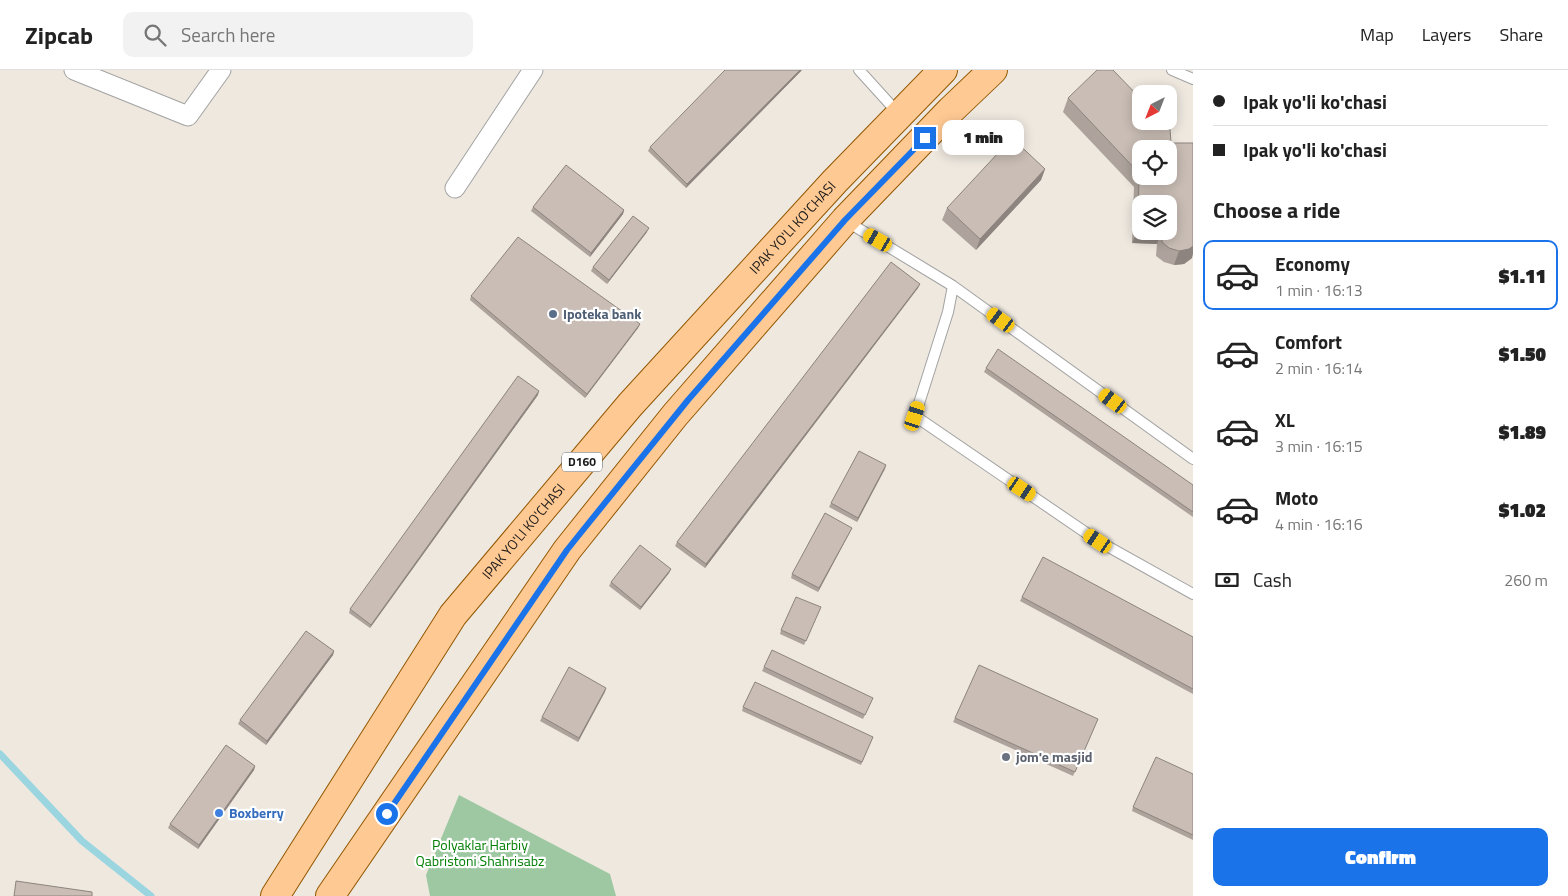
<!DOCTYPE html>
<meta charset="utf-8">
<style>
:root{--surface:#fff;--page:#f2f2f2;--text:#222;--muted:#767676;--line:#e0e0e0;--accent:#1a73e8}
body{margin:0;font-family:"Titillium Web",sans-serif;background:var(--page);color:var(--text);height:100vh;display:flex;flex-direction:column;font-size:19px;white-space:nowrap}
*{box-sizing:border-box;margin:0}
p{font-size:16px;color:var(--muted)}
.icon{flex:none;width:28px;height:28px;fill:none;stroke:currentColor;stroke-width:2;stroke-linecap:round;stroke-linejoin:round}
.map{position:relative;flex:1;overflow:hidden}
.drawer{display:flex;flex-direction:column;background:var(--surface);width:375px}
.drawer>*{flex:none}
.hud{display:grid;align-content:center;height:110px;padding:0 20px;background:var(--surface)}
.needle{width:32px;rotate:222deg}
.fabs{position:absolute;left:1132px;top:15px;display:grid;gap:10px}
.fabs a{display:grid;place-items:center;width:45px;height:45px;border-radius:10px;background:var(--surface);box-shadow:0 2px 12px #0003;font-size:25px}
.end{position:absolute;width:22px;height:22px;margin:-11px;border:6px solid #1a73e8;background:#fff;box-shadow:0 0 0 2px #fff}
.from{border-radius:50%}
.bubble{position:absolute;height:35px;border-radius:10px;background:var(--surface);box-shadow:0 2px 12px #0003;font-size:16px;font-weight:800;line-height:35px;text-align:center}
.car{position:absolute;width:15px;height:30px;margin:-15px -8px;border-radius:6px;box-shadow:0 0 4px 1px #0007;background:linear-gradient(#f5c518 24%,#345 0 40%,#f5c518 0 76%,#345 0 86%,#f5c518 0)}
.hud b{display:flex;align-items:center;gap:18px;height:48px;font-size:19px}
.hud b+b{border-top:1px solid var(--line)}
.hud i{width:12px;height:12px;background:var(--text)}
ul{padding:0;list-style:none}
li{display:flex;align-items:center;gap:15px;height:70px;margin:0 10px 8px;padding:0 10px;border:2px solid transparent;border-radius:10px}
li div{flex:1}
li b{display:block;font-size:19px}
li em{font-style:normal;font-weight:800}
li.active{border-color:var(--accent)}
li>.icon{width:45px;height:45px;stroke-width:1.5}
h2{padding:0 20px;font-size:22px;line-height:60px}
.pay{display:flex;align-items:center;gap:12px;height:55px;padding:0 20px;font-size:19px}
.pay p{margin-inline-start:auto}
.primary-button{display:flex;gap:10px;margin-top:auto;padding:10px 20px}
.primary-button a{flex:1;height:58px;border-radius:10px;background:var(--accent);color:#fff;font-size:20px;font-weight:800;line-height:58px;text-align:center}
header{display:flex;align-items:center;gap:30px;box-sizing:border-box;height:70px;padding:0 25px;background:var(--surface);border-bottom:1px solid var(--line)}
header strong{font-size:24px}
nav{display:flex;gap:28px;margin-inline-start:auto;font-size:18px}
.search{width:350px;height:45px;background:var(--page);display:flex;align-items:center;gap:12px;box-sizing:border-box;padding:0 18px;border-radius:10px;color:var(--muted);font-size:19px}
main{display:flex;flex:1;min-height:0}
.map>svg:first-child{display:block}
.cemetery{fill:#9ec8a2}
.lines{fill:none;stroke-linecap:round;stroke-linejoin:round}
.stream{stroke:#9bd5e0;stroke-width:7}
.service-casing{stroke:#a2a2a2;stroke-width:12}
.minor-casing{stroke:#a2a2a2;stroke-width:21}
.primary-casing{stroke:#925700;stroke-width:30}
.service{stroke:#fff;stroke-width:10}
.minor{stroke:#fff;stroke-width:19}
.primary{stroke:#ffc993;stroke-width:28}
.wall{fill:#ada39c;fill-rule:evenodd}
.shaded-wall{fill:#8d847f}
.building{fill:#c9bdb5;stroke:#8d847f;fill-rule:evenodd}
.route{stroke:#1a73e8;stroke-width:6}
.service-dot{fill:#5c6f8a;stroke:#fff;stroke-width:2}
.worship-dot{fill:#6b7280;stroke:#fff;stroke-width:2}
.shop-dot{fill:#3f7fe0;stroke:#fff;stroke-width:2}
.labels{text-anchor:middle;stroke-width:4.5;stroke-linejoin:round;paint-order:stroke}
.shield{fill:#fff;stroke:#5f5f5f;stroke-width:1}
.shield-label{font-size:12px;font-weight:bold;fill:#1b1b1b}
.street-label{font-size:14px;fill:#1b1b1b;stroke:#fff}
.service-label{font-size:14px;font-weight:bold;fill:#4e5e75;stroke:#fff;text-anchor:start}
.worship-label{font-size:14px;font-weight:bold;fill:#5b616d;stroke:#fff;text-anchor:start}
.shop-label{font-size:14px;font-weight:bold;fill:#366cbe;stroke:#fff;text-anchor:start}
.park-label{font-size:14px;fill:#027f04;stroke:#fff}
</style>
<header>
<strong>Zipcab</strong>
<div class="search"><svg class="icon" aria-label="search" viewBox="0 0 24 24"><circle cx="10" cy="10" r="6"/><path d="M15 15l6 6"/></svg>Search here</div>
<nav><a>Map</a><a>Layers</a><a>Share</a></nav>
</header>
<main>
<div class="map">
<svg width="1193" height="826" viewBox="0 0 1193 826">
<rect width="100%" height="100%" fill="#eee8df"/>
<path class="cemetery" d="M459,725L610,804L616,826H430L426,805Z"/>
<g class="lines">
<path class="stream" d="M0,684L82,771L151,826"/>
<g class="service-casing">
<path id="service" d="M859,0L898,43
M1172,0L1193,9
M846,151L953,216L948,242L915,346L1098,471L1193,524
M953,216L1193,389"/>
</g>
<g class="minor-casing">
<path id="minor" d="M74,0L188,46L221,0
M455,118L533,0"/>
</g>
<g class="primary-casing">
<g id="primary">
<path id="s1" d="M275,826L453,545L630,335L835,111L943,0"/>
<path d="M330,826L567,480L675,345L845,150L951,40L993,0"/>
</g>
</g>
<use href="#service" class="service"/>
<use href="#minor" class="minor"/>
<use href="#primary" class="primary"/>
</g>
<path class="wall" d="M802,0L686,118L648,81L650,77Z
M1068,28L1171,73L1192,188L1184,194L1174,195L1164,192L1156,186L1157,174L1132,173L1134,117L1063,42ZM1141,134L1169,161H1141Z
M1045,99L1041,110L976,180L942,150L947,138Z
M533,137L624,140L623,144L590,187L531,141Z
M647,162L607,214L591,201L593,197Z
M920,214L918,218L705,498L675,476L677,472Z
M471,226L640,254L638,258L585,328L470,230Z
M986,298L1193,415V447L984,302Z
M538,325L370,558L349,543L350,539Z
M886,395L857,452L829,437L831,433Z
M850,462L818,522L791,508L792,504Z
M671,499L669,503L640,540L609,516L611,512Z
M1022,527L1193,567V624L1020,531Z
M821,537L804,575L780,564L781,560Z
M334,581L333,585L266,675L238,654L240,650Z
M764,597L873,628L863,649L762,601Z
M606,618L578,672L540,651L542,647Z
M743,637L873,667L861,695L742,641Z
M955,648L1098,649L1073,706L953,652Z
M255,696L254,700L198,779L168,758L170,754Z
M1193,704V770L1132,741L1133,737Z"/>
<path class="shaded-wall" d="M800,0H802L686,118L687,114Z
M1045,99L1041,110L976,180L980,169Z
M624,140L623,144L590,187L591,183Z
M649,158L647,162L607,214L609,210Z
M1138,159H1141V161H1162L1157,174L1132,173Z
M1193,176V184L1192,188L1184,194L1174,195L1179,181Z
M920,214L918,218L705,498L706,494Z
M640,254L638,258L585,328L587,324Z
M539,321L538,325L370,558L371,555Z
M886,395L885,399L857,452L858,448Z
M852,458L850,462L818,522L819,518Z
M671,499L669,503L640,540L641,537Z
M334,581L333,585L266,675L267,671Z
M606,618L605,622L578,672L579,668Z
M255,696L254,700L198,779L199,775Z"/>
<path class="building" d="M725,0H800L687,114L650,77Z
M1097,0H1113L1141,29V51H1162L1170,59L1171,73H1193V176L1189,179L1179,181L1169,178L1162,172V161H1169V134H1141V159H1138L1139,103L1068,28ZM1141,79H1169V106H1141Z
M1012,68L1045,99L980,169L947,138Z
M566,95L624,140L591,183L533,137Z
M633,146L649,158L609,210L593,197Z
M518,167L640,254L587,324L471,226Z
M891,192L920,214L706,494L677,472Z
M998,279L1193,415V442L986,298Z
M518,306L539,321L371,555L350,539Z
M859,381L886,395L858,448L831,433Z
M825,443L852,458L819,518L792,504Z
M640,475L671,499L641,537L611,512Z
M1043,487L1193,567V619L1022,527Z
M796,527L821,537L806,571L781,560Z
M306,561L334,581L267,671L240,650Z
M772,580L873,628L865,645L764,597Z
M979,595L1098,649L1075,702L955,648Z
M569,597L606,618L579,668L542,647Z
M755,612L873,667L862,692L743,637Z
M226,675L255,696L199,775L170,754Z
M1156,687L1193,704V765L1133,737Z
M16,811L92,822V826H14Z"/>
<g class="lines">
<path class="route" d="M387,744L567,480L579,465L688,330L845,150L925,68"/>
</g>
<circle class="service-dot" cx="553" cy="244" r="5"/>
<circle class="worship-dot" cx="1006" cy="687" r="5"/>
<circle class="shop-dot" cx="219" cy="743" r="5"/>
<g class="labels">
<rect class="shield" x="562" y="382.5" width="40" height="19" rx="4"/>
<g class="shield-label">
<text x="582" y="396">D160</text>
</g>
<g class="street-label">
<text dy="5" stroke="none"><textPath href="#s1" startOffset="848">IPAK YO'LI KO'CHASI</textPath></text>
<text dy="5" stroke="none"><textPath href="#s1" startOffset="442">IPAK YO'LI KO'CHASI</textPath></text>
</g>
<g class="service-label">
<text x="563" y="249">Ipoteka bank</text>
</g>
<g class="worship-label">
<text x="1016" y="692">jom'e masjid</text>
</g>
<g class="shop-label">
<text x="229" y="748">Boxberry</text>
</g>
<g class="park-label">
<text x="480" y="780">Polyaklar Harbiy<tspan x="480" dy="16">Qabristoni Shahrisabz</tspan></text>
</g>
</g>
</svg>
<div class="fabs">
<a><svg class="needle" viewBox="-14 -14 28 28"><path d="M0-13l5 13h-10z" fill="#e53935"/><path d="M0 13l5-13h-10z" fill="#767676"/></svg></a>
<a><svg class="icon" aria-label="locate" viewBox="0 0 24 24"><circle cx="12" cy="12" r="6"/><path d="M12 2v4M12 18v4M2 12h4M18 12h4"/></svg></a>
<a><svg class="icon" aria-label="layers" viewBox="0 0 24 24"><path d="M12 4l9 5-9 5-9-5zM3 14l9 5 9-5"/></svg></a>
</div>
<i class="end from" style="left:387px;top:744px"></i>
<i class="end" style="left:925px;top:68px"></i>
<div class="bubble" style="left:942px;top:50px;width:82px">1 min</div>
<i class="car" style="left:878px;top:170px;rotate:300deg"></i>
<i class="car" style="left:1001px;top:250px;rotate:306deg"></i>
<i class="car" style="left:1113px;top:331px;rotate:306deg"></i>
<i class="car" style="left:915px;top:346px;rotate:18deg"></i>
<i class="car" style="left:1022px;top:419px;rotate:124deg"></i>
<i class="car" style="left:1098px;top:471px;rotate:304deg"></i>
</div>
<section class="drawer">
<div class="hud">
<b><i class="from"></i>Ipak yo'li ko'chasi</b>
<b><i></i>Ipak yo'li ko'chasi</b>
</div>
<h2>Choose a ride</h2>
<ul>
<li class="active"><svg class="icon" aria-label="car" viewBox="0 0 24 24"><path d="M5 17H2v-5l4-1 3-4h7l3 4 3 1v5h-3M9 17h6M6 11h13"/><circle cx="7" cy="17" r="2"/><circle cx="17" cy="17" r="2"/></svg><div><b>Economy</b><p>1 min · 16:13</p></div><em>$1.11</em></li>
<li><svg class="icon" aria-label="car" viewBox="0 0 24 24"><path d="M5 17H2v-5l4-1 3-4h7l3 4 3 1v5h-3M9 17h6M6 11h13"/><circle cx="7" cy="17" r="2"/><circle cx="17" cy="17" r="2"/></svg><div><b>Comfort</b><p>2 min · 16:14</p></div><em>$1.50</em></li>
<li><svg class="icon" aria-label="car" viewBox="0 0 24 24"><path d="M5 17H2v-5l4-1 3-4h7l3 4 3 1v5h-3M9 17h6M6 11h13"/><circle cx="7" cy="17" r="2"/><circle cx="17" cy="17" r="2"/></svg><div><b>XL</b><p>3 min · 16:15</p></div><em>$1.89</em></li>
<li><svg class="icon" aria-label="car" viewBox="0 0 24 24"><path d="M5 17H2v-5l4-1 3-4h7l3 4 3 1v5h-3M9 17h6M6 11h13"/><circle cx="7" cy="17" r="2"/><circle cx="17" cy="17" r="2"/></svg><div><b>Moto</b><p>4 min · 16:16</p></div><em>$1.02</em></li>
</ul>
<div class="pay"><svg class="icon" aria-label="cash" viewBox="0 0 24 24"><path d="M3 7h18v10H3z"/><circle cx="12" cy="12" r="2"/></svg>Cash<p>260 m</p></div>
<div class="primary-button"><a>Confirm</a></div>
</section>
</main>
